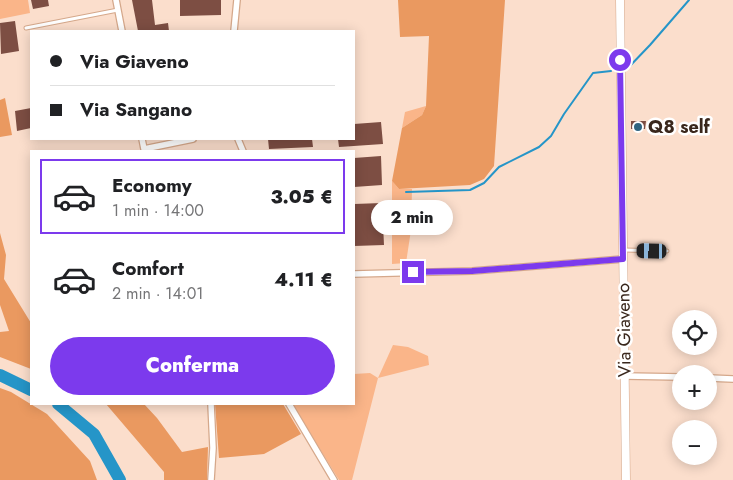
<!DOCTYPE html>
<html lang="it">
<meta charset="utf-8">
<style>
:root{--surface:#fff;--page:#f6f6f6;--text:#202124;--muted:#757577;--line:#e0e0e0;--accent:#7c3aed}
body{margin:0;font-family:Jost,sans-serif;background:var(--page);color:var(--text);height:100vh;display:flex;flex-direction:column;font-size:19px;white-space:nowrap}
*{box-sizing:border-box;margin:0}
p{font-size:16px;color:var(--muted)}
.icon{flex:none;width:28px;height:28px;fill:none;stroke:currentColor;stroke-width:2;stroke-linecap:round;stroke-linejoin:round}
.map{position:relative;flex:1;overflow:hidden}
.panel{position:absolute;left:30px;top:150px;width:325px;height:255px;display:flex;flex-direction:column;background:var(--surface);border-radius:0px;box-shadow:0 2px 12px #0003}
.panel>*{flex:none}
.hud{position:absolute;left:30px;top:30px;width:325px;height:110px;border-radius:0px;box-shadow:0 2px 12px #0003;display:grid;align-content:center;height:110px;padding:0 20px;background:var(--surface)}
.buttons{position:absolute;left:672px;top:310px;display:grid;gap:10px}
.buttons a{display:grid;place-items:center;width:45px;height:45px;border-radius:50%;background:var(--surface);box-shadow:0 2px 12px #0003;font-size:25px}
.end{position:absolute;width:22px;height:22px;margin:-11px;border:6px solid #7c3aed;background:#fff;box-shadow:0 0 0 2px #fff}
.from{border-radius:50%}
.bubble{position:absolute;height:35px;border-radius:18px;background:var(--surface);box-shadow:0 2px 12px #0003;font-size:16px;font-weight:800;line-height:35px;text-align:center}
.car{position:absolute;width:15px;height:30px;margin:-15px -8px;border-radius:6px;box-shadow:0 0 4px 1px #0007;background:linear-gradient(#222 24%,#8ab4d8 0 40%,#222 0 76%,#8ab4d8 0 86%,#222 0)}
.hud b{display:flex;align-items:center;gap:18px;height:48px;font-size:19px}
.hud b+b{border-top:1px solid var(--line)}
.hud i{width:12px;height:12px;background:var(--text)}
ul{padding:9px 0 0;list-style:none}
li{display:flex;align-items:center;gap:15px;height:75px;margin:0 10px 8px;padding:0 10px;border:2px solid transparent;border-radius:0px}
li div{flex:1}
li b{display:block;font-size:19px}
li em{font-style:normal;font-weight:800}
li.active{border-color:var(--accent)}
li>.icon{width:45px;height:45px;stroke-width:1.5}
.button{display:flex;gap:10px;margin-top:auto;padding:10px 20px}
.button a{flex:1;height:58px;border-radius:30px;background:var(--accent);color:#fff;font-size:20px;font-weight:800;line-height:58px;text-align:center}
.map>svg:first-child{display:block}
.green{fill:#fab589}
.forest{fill:#ea9960}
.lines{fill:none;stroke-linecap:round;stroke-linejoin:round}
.stream{stroke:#2595c8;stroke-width:2}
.river{stroke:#2595c8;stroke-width:12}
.building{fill:#7d4e43}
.service-casing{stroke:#d5a88b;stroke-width:5}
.minor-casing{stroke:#d5a88b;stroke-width:8}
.secondary-casing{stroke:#d5a88b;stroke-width:9}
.service{stroke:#fff;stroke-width:3}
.minor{stroke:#fff;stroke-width:5.5}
.secondary{stroke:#fff;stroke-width:8}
.route{stroke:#7c3aed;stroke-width:6}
.poi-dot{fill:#2f6480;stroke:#fff;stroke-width:2}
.labels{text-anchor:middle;stroke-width:5;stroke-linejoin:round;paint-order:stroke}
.poi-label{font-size:18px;font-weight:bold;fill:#39271c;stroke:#fff;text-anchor:start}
.street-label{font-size:18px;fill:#39271c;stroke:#fff}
</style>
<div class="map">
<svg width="733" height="480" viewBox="0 0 733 480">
<rect width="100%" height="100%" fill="#fbdecc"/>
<path class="green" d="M0,0H28L30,13L0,19Z
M426,106L422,115L402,128L405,112Z
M392,181L399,189H412L411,230L406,263L392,264Z
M393,345L408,347L428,356L429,365L378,378L352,480H339L292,404H354V374L370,373L378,378Z"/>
<path class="forest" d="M398,0H505L494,166L484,179L470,185L399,189L392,181L402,128L422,115L426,106L429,36L400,37Z
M5,98L12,135L0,137V100Z
M0,233L6,255L4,279L31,323V369L0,357V332L9,331L0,305Z
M0,388L11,392L47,414L90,461L97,480H0Z
M106,404H144L157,418L182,452L208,447L207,480H164V472Z
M215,404H283L301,434L264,454L219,458Z"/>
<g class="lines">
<path class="stream" d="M627,69L650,45L689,0
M406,192L470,190L484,183L499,167L539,147L551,136L564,114L593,73L611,71"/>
<path class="river" d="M0,375L31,390
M58,404L94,434L120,480"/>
</g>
<path class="building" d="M31,0H48L49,6L33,9Z
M132,0H152L155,25L168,23L169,31H138Z
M180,0H221V15L180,16Z
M15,21L19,51L1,54L0,23Z
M31,108V128L17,131L15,111Z
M631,121H646L645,129H631Z
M381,122L383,144L339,147L338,139H354V124Z
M268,139H312L313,147L269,149Z
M381,156L382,185L354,187V158Z
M382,203L384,245L354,246V204Z"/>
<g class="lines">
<g class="service-casing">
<path id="service" d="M26,28L118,10
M624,250L667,251"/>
</g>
<g class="minor-casing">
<path id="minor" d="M116,0L122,31
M234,31L237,0
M142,139L144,149L193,139
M238,139L243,151
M354,274L472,271L623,259
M625,376L681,377
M709,378L733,379
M211,404L213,448L211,480
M289,404L334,480"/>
</g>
<g class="secondary-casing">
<path id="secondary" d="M620,0L626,480"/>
</g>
<use href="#service" class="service"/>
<use href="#minor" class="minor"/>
<use href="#secondary" class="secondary"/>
</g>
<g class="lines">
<path class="route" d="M413,272L472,271L623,259L620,60"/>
</g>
<circle class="poi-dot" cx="638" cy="127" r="5"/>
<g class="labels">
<g class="poi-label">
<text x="648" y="133">Q8 self</text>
</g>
<g class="street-label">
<text transform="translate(624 330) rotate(-91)" y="6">Via Giaveno</text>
</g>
</g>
</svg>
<div class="buttons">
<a><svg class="icon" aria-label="locate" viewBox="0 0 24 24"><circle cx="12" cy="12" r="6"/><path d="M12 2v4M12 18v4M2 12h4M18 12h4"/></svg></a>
<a>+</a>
<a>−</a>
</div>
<i class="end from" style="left:620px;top:60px"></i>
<i class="end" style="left:413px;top:272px"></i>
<div class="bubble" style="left:371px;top:200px;width:82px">2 min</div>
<i class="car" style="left:652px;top:251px;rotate:271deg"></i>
<div class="hud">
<b><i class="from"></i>Via Giaveno</b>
<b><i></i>Via Sangano</b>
</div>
<section class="panel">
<ul>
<li class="active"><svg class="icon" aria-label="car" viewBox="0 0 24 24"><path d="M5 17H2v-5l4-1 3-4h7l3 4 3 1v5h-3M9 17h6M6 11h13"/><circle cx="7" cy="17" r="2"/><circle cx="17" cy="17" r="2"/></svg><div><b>Economy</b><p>1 min · 14:00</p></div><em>3.05 €</em></li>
<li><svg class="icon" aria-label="car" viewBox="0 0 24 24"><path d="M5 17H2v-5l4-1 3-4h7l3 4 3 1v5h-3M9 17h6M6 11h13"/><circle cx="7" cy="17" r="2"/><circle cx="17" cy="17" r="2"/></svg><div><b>Comfort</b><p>2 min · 14:01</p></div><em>4.11 €</em></li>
</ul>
<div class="button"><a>Conferma</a></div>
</section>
</div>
